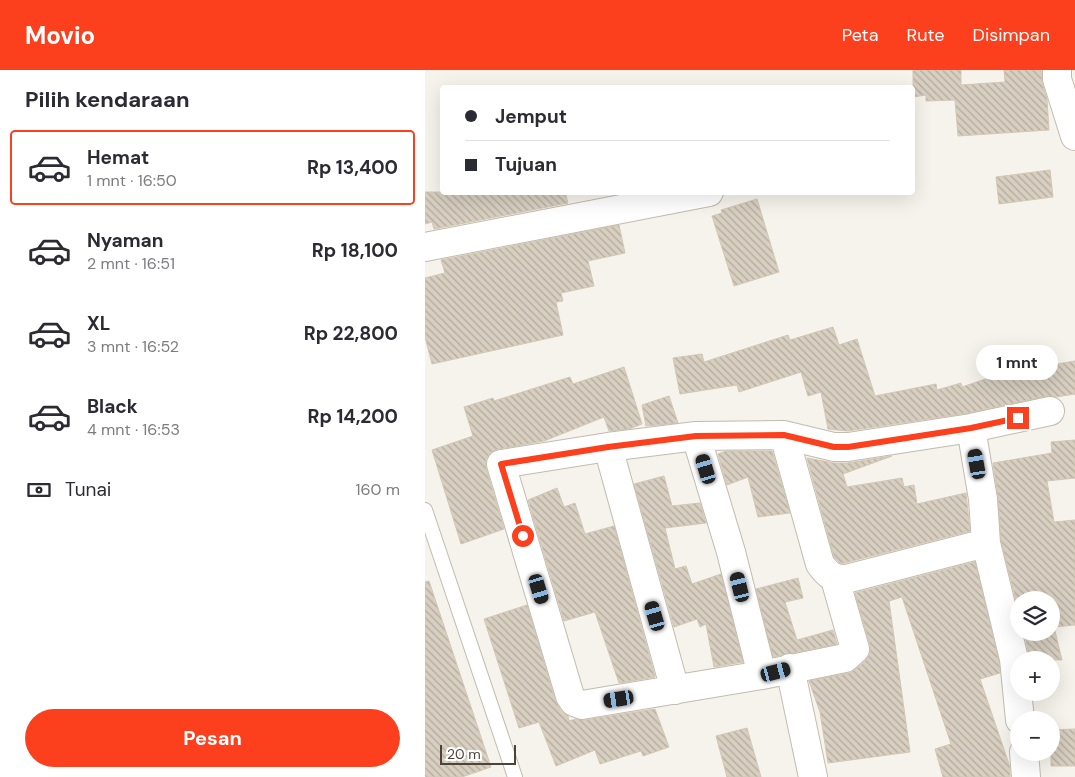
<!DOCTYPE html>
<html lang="id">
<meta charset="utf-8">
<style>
:root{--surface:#fff;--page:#f2f2f3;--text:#2b2b33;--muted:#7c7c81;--line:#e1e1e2;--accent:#fc3f1d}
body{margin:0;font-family:"DM Sans",sans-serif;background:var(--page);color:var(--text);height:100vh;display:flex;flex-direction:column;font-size:19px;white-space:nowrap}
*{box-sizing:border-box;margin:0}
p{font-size:16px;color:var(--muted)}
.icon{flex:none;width:28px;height:28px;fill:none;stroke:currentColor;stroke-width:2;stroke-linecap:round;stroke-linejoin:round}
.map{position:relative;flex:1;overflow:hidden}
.side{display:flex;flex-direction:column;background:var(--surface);width:425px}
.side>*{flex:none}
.banner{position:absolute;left:15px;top:15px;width:475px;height:110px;border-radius:5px;box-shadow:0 5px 20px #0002;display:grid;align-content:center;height:110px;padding:0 25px;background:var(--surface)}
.fabs{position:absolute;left:585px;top:521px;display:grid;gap:10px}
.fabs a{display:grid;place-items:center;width:50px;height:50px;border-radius:50%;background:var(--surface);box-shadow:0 5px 20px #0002;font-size:25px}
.scale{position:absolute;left:15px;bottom:12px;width:76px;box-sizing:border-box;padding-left:5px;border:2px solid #4b4439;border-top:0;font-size:14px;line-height:18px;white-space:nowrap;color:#4b4439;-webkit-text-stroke:4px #fff;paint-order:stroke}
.end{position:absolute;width:22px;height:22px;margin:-11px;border:6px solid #fc3f1d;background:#fff;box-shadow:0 0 0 2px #fff}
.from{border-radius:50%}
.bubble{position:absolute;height:35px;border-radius:18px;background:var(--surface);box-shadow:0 5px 20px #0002;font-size:16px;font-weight:700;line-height:35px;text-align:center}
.car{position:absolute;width:15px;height:30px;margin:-15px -8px;border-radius:6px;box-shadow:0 0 4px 1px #0007;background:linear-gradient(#222 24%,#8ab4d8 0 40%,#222 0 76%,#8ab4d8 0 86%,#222 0)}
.banner b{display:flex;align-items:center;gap:18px;height:48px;font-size:19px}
.banner b+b{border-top:1px solid var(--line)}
.banner i{width:12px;height:12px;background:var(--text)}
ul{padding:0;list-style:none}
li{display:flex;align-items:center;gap:15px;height:75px;margin:0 10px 8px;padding:0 15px;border:2px solid transparent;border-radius:5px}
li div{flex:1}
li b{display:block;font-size:19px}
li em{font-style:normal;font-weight:700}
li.on{border-color:var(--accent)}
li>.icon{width:45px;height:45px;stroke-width:1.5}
h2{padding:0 25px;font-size:22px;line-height:60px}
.pay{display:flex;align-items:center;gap:12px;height:55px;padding:0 25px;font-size:19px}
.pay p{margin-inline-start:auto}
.button{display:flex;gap:10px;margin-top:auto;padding:10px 25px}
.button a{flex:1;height:58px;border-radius:30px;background:var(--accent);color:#fff;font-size:20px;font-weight:700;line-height:58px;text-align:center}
header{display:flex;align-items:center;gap:30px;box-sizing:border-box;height:70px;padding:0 25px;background:var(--accent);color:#fff}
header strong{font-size:24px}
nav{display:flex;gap:28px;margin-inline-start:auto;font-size:18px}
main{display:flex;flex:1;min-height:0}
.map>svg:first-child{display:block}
.building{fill:url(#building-back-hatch);stroke:#d3c7b4}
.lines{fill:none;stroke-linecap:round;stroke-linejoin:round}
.lane-casing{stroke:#c2bbae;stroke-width:16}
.street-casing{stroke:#c2bbae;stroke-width:30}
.lane{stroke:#fff;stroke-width:14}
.street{stroke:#fff;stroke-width:28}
.route{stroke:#fc3f1d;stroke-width:6}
</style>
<header>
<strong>Movio</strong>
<nav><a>Peta</a><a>Rute</a><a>Disimpan</a></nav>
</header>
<main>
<section class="side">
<h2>Pilih kendaraan</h2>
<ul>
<li class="on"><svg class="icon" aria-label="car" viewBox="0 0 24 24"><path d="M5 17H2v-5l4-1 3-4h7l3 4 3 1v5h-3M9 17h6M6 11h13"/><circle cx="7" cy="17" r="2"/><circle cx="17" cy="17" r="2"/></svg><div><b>Hemat</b><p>1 mnt · 16:50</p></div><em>Rp 13,400</em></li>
<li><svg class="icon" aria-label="car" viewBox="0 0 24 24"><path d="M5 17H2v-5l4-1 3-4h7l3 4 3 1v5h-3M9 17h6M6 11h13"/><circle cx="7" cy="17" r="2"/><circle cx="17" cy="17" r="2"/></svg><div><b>Nyaman</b><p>2 mnt · 16:51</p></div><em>Rp 18,100</em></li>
<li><svg class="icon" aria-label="car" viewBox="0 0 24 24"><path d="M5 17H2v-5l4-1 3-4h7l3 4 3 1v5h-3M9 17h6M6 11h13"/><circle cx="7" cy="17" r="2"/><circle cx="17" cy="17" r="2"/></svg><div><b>XL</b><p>3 mnt · 16:52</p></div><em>Rp 22,800</em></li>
<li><svg class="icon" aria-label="car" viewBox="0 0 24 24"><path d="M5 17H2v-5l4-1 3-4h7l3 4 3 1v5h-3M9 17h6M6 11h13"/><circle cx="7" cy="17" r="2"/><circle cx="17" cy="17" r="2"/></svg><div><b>Black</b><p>4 mnt · 16:53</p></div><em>Rp 14,200</em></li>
</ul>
<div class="pay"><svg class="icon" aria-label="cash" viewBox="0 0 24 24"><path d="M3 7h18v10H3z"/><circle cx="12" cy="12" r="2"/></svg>Tunai<p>160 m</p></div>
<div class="button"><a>Pesan</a></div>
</section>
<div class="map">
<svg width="650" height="707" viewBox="0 0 650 707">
<defs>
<pattern id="building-back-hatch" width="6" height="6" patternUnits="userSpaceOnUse" patternTransform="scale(1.25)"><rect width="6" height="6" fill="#d8cfc1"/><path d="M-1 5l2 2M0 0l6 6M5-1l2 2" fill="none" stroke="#b1aa9e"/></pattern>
</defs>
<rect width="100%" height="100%" fill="#f6f3ec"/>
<path class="building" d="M488,0H536V15L580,12L579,0H616L617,13L622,29L624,60L533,66L530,30L501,31V25L488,27Z
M625,100L628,127L574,134L571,107Z
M0,122H140L143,133L9,159L7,152L0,154Z
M332,129L354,202L309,216L287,146L297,143L296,140Z
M194,155L200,183L163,191L169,216L136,223L138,231L131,232L138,265L7,294L0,267V208L20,203L16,190Z
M408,257L414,275L432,269L450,326L511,314L512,320L536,313L537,317L578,303L650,291V324L631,327L622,326L543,343L422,361L403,359L396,322L383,326L376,302L314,322L312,315L255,324L248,288L277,284L279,292L363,265L365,270Z
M199,297L217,354L204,359L184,361L179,347L119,371L74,379L66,382L61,389V398L79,459L36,474L7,380L48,366L39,337L68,328L69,331L145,307L148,314Z
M244,326L253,353L221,356L217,335Z
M650,370V408L622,411L629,452L650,450V555L629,557L637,590H605L599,562H626V530H594V542L576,471L573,426L568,393L627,383L626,372Z
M301,381H347L365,443L333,447L323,407L302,415L293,384Z
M467,386L418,404L422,417L477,408L479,417L489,415L492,434L541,423L545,461L419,493H415L409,487L382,388L409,393H423Z
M239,406L247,436L275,433L281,453L240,458L250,499L261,496L267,514L296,504L318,592L289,597L281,554L275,557L272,549L249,557L209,414Z
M132,418L139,437L150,433L160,464L189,456L230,607L194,613L170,542L139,551L103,430Z
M550,492L574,592L575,603L555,609L585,697V707H518L510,679L526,674L477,527L464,531L485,682L403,693L395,642L384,611L424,603L430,600L440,591L445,584V575L430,523Z
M373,508L378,528L360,532L372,570L408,560L412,574L348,587L331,519Z
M4,511L66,697L37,707H0V512Z
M102,535L130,630L136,641L143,646L144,651L151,649L160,650L230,639L244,677L218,686L216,681L175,694L170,680L131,696L114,652L94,658L59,549Z
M322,658L336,707H302L291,666Z
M650,659V696H626V660Z"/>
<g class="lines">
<g class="lane-casing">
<path id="lane" d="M0,440L90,707"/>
</g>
<g class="street-casing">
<path id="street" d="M632,0V9L650,66
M0,177L284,122
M546,358L625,341
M359,365L395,494C403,505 408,509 421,509L561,473
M183,377L76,394L145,626L149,632L157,635L337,605L420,588L430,579L410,509
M365,598L388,707
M337,605L306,482L271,366L359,365L409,377H423L546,358L558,429L561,473L589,589L595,650
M250,620L183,377L271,366
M599,682L601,707"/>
</g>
<use href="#lane" class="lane"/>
<use href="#street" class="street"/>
</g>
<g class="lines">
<path class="route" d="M98,466L76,394L183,377L271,366L359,365L409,377H423L546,358L593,348"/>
</g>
</svg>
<div class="fabs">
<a><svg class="icon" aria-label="layers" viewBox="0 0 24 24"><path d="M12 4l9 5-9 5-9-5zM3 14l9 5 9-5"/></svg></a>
<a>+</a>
<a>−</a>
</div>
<div class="scale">20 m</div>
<i class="end from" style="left:98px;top:466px"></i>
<i class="end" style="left:593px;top:348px"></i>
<div class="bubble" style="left:551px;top:275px;width:82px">1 mnt</div>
<i class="car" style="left:552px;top:394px;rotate:350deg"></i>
<i class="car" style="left:281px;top:399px;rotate:343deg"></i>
<i class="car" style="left:315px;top:517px;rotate:346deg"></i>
<i class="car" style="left:114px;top:519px;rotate:163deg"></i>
<i class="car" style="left:230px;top:546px;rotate:344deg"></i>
<i class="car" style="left:351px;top:602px;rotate:75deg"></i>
<i class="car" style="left:194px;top:629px;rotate:261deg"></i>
<div class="banner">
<b><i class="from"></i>Jemput</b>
<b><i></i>Tujuan</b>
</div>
</div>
</main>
